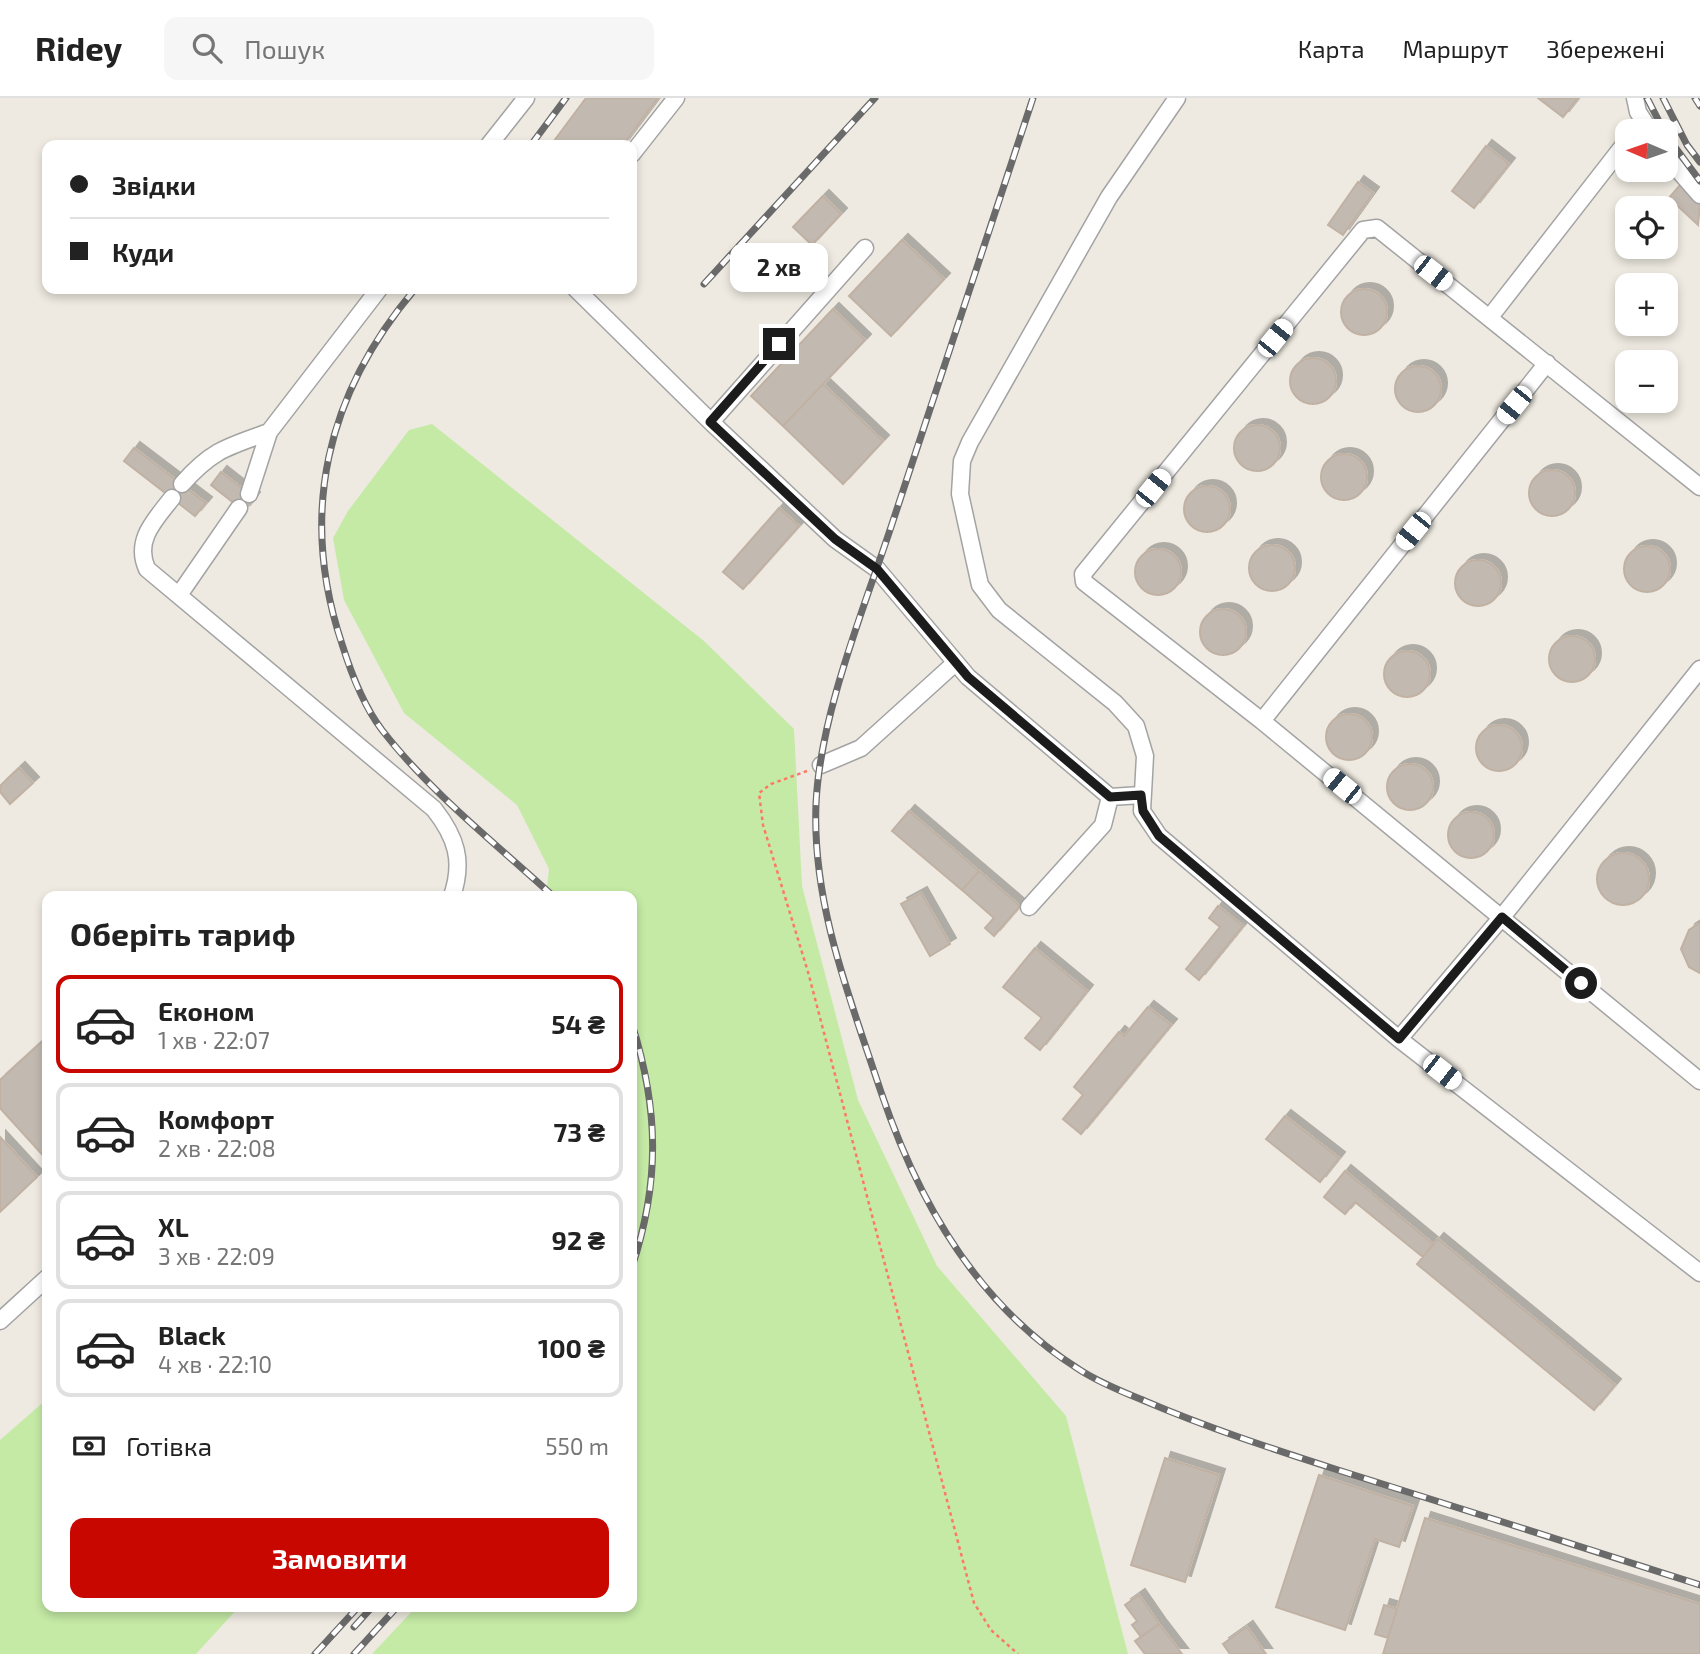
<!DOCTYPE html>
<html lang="uk">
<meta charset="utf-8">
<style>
:root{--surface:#fff;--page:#f6f6f6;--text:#222;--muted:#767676;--line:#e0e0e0;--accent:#c80800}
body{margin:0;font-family:"Exo 2",sans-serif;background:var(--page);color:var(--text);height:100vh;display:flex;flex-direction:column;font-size:26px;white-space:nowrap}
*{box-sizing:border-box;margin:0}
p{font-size:23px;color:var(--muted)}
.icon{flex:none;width:38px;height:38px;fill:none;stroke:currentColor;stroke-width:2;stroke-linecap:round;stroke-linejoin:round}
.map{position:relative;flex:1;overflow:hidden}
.details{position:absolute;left:42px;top:793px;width:595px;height:721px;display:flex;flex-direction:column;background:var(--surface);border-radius:14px;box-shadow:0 4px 10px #0003}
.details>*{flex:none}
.banner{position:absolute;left:42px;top:42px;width:595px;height:154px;border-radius:14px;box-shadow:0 4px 10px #0003;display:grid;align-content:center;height:154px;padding:0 28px;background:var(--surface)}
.needle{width:46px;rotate:272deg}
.fabs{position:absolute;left:1615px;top:21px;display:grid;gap:14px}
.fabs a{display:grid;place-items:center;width:63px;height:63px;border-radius:14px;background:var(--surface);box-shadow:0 4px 10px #0003;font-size:35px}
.end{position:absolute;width:32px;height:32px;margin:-16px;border:9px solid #1c1c1c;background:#fff;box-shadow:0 0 0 4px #fff}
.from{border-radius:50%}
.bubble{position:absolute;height:49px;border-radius:14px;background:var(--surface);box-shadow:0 4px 10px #0003;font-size:23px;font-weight:700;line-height:49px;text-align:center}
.car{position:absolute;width:21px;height:42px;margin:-21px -10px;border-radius:9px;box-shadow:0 0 5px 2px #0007;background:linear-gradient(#fff 24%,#345 0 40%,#fff 0 76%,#345 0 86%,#fff 0)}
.banner b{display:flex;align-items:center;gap:24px;height:66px;font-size:26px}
.banner b+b{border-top:2px solid var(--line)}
.banner i{width:18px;height:18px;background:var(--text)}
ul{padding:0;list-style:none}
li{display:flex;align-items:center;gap:21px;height:98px;margin:0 14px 10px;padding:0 14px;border:4px solid var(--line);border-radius:14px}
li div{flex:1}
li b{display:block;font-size:26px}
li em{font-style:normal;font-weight:700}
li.current{border-color:var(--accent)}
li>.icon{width:63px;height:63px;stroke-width:1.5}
h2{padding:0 28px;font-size:32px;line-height:84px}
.pay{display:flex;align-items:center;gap:18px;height:77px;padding:0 28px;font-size:26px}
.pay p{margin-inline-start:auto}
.cta{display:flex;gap:14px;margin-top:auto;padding:14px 28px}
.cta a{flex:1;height:80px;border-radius:14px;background:var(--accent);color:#fff;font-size:28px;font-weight:700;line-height:80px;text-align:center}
header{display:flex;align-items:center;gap:42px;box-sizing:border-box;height:98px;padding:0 35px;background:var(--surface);border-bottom:2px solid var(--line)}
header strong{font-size:33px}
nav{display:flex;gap:38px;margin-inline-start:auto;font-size:24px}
.search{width:490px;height:63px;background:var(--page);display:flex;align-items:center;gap:18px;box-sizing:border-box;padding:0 24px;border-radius:14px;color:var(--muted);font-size:26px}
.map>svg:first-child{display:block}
.grass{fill:#c4eaa5}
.building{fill:#c2bab1;stroke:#c0b1a3;stroke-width:2;filter:url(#shadow)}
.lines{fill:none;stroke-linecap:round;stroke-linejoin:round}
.minor-casing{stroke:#a3a3a3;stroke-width:19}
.path{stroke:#fd7963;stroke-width:2.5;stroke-dasharray:3.5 3.5;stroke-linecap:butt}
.minor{stroke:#fff;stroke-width:16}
.rail-casing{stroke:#6a6a6a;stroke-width:7}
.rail{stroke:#fff;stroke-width:4.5;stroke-dasharray:13;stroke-linecap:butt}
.route{stroke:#1c1c1c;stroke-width:9}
</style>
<header>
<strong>Ridey</strong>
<div class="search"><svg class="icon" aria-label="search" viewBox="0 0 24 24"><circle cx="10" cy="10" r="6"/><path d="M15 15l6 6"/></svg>Пошук</div>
<nav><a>Карта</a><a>Маршрут</a><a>Збережені</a></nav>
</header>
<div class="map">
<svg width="1700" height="1556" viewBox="0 0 1700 1556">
<defs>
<filter id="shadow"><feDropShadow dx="6" dy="-6" stdDeviation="0" flood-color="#0004"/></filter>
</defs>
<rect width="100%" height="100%" fill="#eeeae1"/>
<path class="grass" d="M432,326L704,543L794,631L802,788L858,1002L937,1168L1066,1318L1128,1556H372L416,1509L632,1508V798H546L549,771L517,707L404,615L344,502L333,440L348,413L409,332Z
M47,1301V1508L239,1509L196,1556H0V1342Z"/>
<path class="building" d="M586,0H658L623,47H551Z
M1538,0H1578L1563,19Z
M1486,48L1509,66L1474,110L1452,93Z
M1358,84L1373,95L1343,137L1328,127Z
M1680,87L1700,106L1698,127L1669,100Z
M823,98L841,116L812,147L793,129Z
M902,142L944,181L891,238L849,198Z
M1341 214a23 23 0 1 1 46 0a23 23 0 1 1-46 0Z
M833,211L865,242L783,328L751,298Z
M1290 283a23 23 0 1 1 46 0a23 23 0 1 1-46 0Z
M1395 291a23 23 0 1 1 46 0a23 23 0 1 1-46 0Z
M823,286L883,343L843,386L783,328Z
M1234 350a23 23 0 1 1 46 0a23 23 0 1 1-46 0Z
M134,350L206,405L195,418L124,363Z
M1321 379a23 23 0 1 1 46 0a23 23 0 1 1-46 0Z
M1529 395a23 23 0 1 1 46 0a23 23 0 1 1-46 0Z
M221,374L254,400L244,413L211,387Z
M1184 411a23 23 0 1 1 46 0a23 23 0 1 1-46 0Z
M779,410L799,428L743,491L723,474Z
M1249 470a23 23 0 1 1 46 0a23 23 0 1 1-46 0Z
M1624 471a23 23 0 1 1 46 0a23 23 0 1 1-46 0Z
M1135 474a23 23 0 1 1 46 0a23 23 0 1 1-46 0Z
M1455 485a23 23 0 1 1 46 0a23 23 0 1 1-46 0Z
M1200 534a23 23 0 1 1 46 0a23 23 0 1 1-46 0Z
M1549 561a23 23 0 1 1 46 0a23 23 0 1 1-46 0Z
M1384 576a23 23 0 1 1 46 0a23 23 0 1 1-46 0Z
M1326 639a23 23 0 1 1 46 0a23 23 0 1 1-46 0Z
M1476 650a23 23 0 1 1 46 0a23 23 0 1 1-46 0Z
M1387 689a23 23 0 1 1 46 0a23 23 0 1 1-46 0Z
M19,670L33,685L10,706L0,694V688Z
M909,713L979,773L962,792L892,733Z
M1448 737a23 23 0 1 1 46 0a23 23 0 1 1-46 0Z
M1597 781a26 26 0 1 1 52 0a26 26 0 1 1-52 0Z
M979,773L1020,808L994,838L985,830L994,820L962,792Z
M921,795L950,846L930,858L901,806Z
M1218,808L1243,828L1199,882L1186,871L1220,829L1209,820Z
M1698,826H1700V875L1689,869L1681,851L1689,832Z
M1035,850L1087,893L1040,952L1025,940L1042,920L1003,889Z
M1148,909L1171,927L1081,1036L1063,1021L1083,997L1074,989L1119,934L1124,938Z
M47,939V1062L0,1010V982Z
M1285,1018L1339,1060L1320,1084L1266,1041Z
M0,1039L37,1079L0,1114Z
M1345,1073L1433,1146L1423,1159L1355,1104L1345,1116L1324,1099Z
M1438,1141L1615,1287L1594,1312L1417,1166Z
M1165,1360L1219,1377L1185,1484L1131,1467Z
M1319,1377L1413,1408L1399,1449L1375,1441L1345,1532L1276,1509Z
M1425,1420L1700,1506V1556H1383Z
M1139,1497L1159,1526L1141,1539L1132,1527L1137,1523L1125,1507Z
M1384,1507L1397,1511L1388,1540L1375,1536Z
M1159,1526L1182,1556H1145L1135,1543Z
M1247,1529L1266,1556H1230L1223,1546Z"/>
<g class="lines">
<g class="minor-casing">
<path id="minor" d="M1177,0L1109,99L970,344L962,363L960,396L980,487L999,512L1115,605L1136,628L1145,658L1142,713L1159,738L1399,941L1700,1175
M1635,0L1638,14L1650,33
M489,47L526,0
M632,56L676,0
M1666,58L1700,97
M576,191L711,324L835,441L877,471L968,579L1110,699L1141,697
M1490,219L1623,48L1628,38
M711,324L865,150
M182,386C212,352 227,349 269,334
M1700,389L1377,130L1363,132L1083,476L1084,484L1262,623L1700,983
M249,396L269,334L379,191
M172,400C155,422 134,442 147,471L434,711C456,739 464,763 452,798
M179,497L239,410
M1262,623L1547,265
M821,667L861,650L954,566
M1029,809L1103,727L1110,699
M1399,941L1502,819L1700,571
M0,1223L47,1180"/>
</g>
<path class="path" d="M807,673L771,686L759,695L763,727L808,874L974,1505L991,1532L1018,1556"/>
<use href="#minor" class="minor"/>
<g class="rail-casing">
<path id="rail" d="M1033,0C986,143 938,286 891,429C863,513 820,617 816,706C812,807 850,900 881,994C918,1104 979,1209 1080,1272C1100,1285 1123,1294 1145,1303C1208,1330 1273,1351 1338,1372C1459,1410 1579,1448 1700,1487
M1647,0L1664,33
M1663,0L1687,47L1700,64
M1695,0L1700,8
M1666,37L1700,83
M531,47L566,0
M704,186L875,0
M415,191C327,295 298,415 342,546C351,575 363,607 382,632C430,694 495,745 553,798
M632,926C659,1012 660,1084 632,1169
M354,1529L373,1508
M315,1556L359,1508
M354,1556L398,1508"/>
</g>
<use href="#rail" class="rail"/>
</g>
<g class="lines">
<path class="route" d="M779,246L710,324L835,441L877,471L968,579L1110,699L1141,697L1143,713L1159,738L1399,941L1502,819L1581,885"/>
</g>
</svg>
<div class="fabs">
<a><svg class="needle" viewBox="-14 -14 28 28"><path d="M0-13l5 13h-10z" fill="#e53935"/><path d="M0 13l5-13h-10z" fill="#767676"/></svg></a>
<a><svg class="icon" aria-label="locate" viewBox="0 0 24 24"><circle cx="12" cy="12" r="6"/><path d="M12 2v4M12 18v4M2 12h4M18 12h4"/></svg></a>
<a>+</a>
<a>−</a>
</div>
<i class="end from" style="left:1581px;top:885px"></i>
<i class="end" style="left:779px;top:246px"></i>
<div class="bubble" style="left:730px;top:145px;width:98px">2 хв</div>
<i class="car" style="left:1433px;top:175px;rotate:128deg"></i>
<i class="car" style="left:1275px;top:240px;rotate:39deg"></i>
<i class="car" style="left:1514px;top:307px;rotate:219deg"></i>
<i class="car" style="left:1153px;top:390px;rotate:39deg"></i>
<i class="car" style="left:1413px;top:433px;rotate:219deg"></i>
<i class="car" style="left:1342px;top:688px;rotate:309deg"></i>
<i class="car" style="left:1442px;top:974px;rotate:128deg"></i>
<div class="banner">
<b><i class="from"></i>Звідки</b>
<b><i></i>Куди</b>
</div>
<section class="details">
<h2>Оберіть тариф</h2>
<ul>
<li class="current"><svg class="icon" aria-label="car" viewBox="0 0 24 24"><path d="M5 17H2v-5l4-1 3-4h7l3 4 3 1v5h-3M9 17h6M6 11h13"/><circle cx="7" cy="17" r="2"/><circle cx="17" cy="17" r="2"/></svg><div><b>Економ</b><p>1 хв · 22:07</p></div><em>54 ₴</em></li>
<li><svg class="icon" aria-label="car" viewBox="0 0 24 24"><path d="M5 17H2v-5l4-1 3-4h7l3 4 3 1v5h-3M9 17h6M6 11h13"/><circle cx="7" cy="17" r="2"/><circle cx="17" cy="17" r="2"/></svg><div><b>Комфорт</b><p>2 хв · 22:08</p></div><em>73 ₴</em></li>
<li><svg class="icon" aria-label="car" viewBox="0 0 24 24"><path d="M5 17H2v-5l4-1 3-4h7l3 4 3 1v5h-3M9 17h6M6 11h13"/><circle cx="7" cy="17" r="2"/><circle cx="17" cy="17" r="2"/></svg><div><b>XL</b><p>3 хв · 22:09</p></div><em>92 ₴</em></li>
<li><svg class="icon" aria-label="car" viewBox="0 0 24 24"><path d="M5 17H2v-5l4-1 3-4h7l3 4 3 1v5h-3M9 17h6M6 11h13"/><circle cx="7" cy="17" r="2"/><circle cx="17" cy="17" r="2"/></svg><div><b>Black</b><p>4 хв · 22:10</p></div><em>100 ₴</em></li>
</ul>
<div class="pay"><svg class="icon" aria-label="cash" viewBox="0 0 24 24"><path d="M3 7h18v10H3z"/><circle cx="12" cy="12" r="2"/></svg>Готівка<p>550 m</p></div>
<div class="cta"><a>Замовити</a></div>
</section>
</div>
